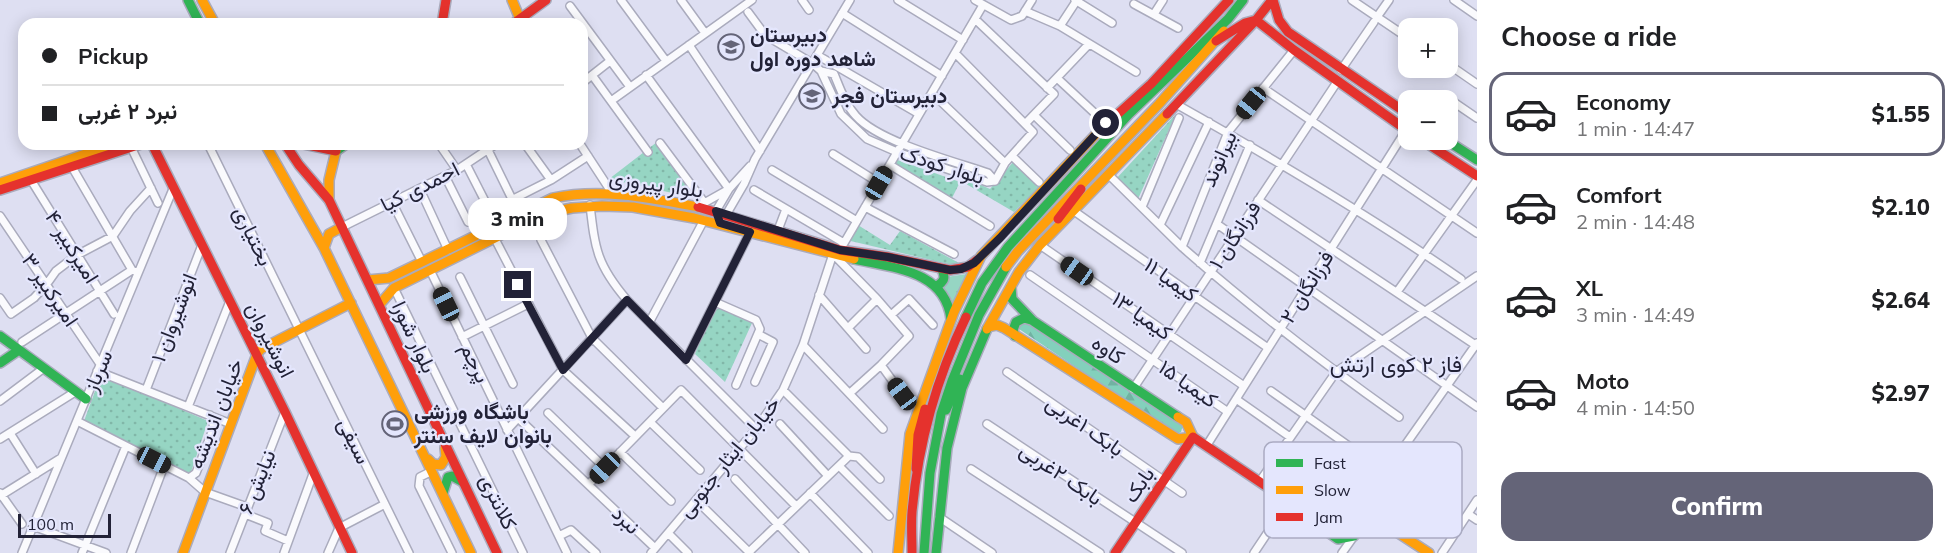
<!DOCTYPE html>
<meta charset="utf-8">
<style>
:root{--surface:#fff;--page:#f6f6f6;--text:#202124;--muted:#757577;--line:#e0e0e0;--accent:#646478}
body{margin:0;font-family:Mulish,Vazirmatn,sans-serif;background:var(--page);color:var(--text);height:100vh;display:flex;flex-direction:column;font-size:22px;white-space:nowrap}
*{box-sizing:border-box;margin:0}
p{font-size:20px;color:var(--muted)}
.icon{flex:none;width:33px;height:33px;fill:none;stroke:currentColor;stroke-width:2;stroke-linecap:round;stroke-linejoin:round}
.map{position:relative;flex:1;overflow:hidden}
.panel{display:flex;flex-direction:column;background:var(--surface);width:480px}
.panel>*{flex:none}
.guide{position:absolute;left:18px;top:18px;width:570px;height:132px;border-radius:18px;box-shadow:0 3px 15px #0003;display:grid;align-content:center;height:132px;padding:0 24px;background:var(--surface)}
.fabs{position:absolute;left:1398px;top:18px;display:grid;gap:12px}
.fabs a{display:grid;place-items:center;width:60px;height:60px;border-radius:12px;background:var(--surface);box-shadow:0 3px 15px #0003;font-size:30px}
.scale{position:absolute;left:18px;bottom:15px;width:93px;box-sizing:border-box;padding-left:6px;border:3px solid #222237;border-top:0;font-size:16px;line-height:21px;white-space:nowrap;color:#222237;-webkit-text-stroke:4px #e4e6fd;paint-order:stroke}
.end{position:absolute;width:27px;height:27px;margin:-14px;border:8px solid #222237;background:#fff;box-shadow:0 0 0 3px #fff}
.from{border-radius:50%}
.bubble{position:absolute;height:42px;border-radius:18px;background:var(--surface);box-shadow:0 3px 15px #0003;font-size:20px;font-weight:800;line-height:42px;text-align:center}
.car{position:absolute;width:18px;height:36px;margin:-18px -9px;border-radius:8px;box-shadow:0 0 4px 2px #0007;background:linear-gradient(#222 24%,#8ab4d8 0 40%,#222 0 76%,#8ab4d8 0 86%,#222 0)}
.guide b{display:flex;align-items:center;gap:21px;height:57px;font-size:22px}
.guide b+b{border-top:2px solid var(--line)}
.guide i{width:15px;height:15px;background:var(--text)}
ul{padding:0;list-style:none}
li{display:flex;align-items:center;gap:18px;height:84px;margin:0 12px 9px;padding:0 12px;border:3px solid transparent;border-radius:18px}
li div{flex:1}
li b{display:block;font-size:22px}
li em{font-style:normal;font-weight:800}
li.selected{border-color:var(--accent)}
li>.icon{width:54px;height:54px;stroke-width:1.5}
h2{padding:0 24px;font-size:27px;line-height:72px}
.cta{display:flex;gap:12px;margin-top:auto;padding:12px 24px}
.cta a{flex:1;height:69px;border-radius:18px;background:var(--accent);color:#fff;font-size:24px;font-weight:800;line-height:69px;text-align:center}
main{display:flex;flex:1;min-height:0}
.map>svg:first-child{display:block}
.grass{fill:url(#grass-tufts)}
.forest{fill:url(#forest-firs)}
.park{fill:url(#park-dots)}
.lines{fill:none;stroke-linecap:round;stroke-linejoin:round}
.street-casing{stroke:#aaabbd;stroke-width:10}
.fast-casing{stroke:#aaabbd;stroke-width:12}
.slow-casing{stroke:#aaabbd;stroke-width:12}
.jam-casing{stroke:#aaabbd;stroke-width:12}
.street{stroke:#fafafd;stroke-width:7}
.fast{stroke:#30b455;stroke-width:9}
.slow{stroke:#ff9f0a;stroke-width:9}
.jam{stroke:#e5322d;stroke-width:9}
.route{stroke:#222237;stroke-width:8}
.labels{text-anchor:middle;stroke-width:4.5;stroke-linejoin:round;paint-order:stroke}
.poi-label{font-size:21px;font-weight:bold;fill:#222237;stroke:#e4e6fd;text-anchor:start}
.street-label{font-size:21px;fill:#222237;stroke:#e4e6fd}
.neighbourhood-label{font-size:22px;fill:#222237;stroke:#e4e6fd}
.key{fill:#e4e6fd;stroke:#aaabc2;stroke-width:1.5}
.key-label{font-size:16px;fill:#222237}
</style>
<main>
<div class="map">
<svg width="1477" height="553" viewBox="0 0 1477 553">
<defs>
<pattern id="grass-tufts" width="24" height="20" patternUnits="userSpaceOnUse" patternTransform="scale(1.5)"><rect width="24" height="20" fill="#96d5c3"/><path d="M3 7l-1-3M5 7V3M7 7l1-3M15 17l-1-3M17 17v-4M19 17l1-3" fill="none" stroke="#81b7a8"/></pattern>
<pattern id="forest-firs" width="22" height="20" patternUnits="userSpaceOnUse" patternTransform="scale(1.5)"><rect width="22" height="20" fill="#83d0bc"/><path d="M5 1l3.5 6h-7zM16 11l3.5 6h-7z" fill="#71b2a2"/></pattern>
<pattern id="park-dots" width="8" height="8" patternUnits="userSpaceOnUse" patternTransform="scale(1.5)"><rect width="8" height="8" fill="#96d5c3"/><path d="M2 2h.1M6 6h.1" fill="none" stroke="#81b7a8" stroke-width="1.8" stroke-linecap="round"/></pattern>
</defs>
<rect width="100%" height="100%" fill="#dedff2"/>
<path class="grass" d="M967,274L954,305L949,295L941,289L946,285V277Z"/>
<path class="forest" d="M1023,319L1183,425L1181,432L1177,434L1174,433L1019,329L1017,326Z"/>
<path class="park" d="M1176,114L1138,199L1116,179Z
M657,142L692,192L686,196L609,179Z
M892,158L960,182L951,200L889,163Z
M1014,161L1040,186L1014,212L961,181L963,177L990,189Z
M853,222L890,245L900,231L959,263L957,266L842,239Z
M722,307L752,323L725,382L695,354L712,312Z
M101,375L208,421L190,475L84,421Z"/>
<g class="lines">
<g class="street-casing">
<path id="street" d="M621,0L666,61
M681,0L705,33
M802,0L809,10
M898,0L963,40
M975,0L1011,20L1022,16L1032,0
M1075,0L1112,23
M1352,0L1408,38
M1454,0L1477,16
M1134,4L1178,28
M570,6L630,87
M1025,11L1060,26L1136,72
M748,12L765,35L812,63L821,71L841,114L867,139L897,152L950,170L987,182L995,181
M842,13L942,76
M1154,14L1163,0
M1377,17L1389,0
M975,19L1054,94L1025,124
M1060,26L1077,0
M689,45L760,151
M955,53L1033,132L1005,163L995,181
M817,55L919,114
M1448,64L1477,84
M1341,70L1374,22
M821,71L834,74C840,88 845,104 856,116C879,142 953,161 988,173L995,181
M592,75L648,152
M646,75L729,189L697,207
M1057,78L1101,119
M582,83L610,61
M1047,88L1089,44
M1263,88L1477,233
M932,93L1005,163
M611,101L752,0
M1452,101L1477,118
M1176,104C1274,159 1369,215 1461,279
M1034,115L1070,150
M660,143L704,202
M208,144L409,553
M439,144L457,170
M525,144L551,180
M580,144L612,193
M131,147L158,203
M488,150L512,199
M833,154L879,183
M1012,156L1039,182
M466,164L490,211
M890,165L990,226
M72,167L132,270
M772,170L857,221
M1109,175L1182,247L1228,132L1294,50
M445,176L468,222L551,180L588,156
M31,180L114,314
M754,190L844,243
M423,196L448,250
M1258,200L1477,346
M590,205C595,249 597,265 627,300L756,429
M865,207L954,254
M1142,207L1179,118
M395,208L422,262
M716,211L729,189L750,166
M1074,211L1268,348
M726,215L744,184L755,159L850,0
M0,216L100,364
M1217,224L1477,407
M1160,225L1209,122
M342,227L457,170L496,144
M778,230L786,209
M495,239L563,370L635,436
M541,240L592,338L663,408
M1040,245L1244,386
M1182,247C1251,308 1324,364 1399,417
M840,250L983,5
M1200,263L1250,145
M430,270L567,553
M1030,275L1228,412
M460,277L513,384
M394,288L523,553
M1397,292L1477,180
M819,295L866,349
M0,298L11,314L34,298L46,285L56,271L77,255L113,236L130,211L151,188
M715,302L756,320L760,329L736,385
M891,315L909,299L933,325
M650,321L704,220
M848,328L877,299
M462,337L528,304
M22,342L132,270L138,272
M803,345L883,429
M686,360L750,232
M881,365L902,394
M97,371L231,424
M1007,372L1182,493
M755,382L773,342L758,334
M1133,389L1337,82
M146,390L202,245
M783,390L849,456
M1271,391L1370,461
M1236,399L1290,437
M0,401L44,368
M188,407L230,301
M548,413L605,468
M518,418L655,548
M77,421L189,478L205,492L247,507
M650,422L700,470
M780,424L828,476
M987,424L1182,553
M507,430L627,300
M10,433L36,474
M0,439L75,392
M1207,445L1408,127
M1281,451L1310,471
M620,452L671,501
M849,456L858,457L880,479
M839,466L889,516
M971,469L1100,553
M432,471L420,477L419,486L452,553
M189,478L196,473L214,427L210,415
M735,479L805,553
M1260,481L1336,372L1477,276
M589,484L681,390L796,506
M0,493L22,524
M810,493L868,553
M0,496L61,458
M696,500L750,553
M1361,508L1477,343
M245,514L268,523L265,531L288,541
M1468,514L1477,520
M939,517L992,553
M33,526L106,553
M668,533L688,553
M559,536L571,530L596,553
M749,552L849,456
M22,553L173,189
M82,553L126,446
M131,553L164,466
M230,553L285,412
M284,553L313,474
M328,553L339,528L385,504
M651,553L756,429L783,390L803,345L833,254L877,299L909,336L881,365L850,393
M1254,553L1288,502
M1342,553L1354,536
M1442,553L1477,500"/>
</g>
<g class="fast-casing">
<path id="fast" d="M188,0L200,24
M1446,140L1477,160
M336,151L346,144
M854,259C893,268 945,270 951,319
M936,287C944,281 946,279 942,269
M1011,287L1012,299L1033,321L1178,417
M966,317L982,283L1008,247L1129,114L1228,19L1243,0
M0,336L86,399
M1015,336L1013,330L1016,322L1024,318L1031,320
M0,363L19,350
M946,410L960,379
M1326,484L1363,510V521L1354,536L1338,539L1303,515L1300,509L1316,486Z
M443,493L448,477L452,476L463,482
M924,553L930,473L941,414L952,381L979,315L1006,267
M936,553L947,448L962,388L987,329"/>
</g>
<g class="slow-casing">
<path id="slow" d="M202,0L215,24
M512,0L520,19
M265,144L324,248L471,553
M0,183L115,144
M329,200V180L336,151
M324,248L329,234L342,227
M1006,267L1018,251L1159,104L1224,31
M368,280L389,278L553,198C601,188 650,198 698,207
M380,304L394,288L543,214L572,208L602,206L633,207L694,218L854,259
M988,327L997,325L1004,328L1178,439L1193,437L1186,422L1178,417
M987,329L1019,272L1040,245L1167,114
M428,459L433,464L441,465L446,457L445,448
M1363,510L1429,553
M183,553L257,354L261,349L351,303
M898,553L910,434L954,312L981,256L1099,131"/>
</g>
<g class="jam-casing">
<path id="jam" d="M1273,0L1279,20L1288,32L1408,114
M442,24L446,0
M513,24L546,0
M1216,41L1245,23L1256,20L1294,50L1408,131
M1167,114L1256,20L1272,0
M1099,131L1151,84L1229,0
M1422,140L1477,176
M152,144L285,412L352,553
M285,144L299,165L329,200L497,553
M303,144L336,151
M0,190L141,144
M698,207L840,250L888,257L950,270L968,267L977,260
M1058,219L1081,189
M916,469L918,435L925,409
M912,553C912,539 911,525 912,512C918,445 937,377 966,317
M1115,553L1193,437L1300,509"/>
</g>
<use href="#street" class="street"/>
<use href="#fast" class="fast"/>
<use href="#slow" class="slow"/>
<use href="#jam" class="jam"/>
</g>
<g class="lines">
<path class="route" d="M518,285L563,370L627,300L686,360L750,232L720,223L716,211L840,250L888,257L950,270L961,269L974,263L1000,238L1106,123"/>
</g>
<defs>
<g id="school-ring" transform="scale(1.35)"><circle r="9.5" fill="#e4e6fd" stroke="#646478" stroke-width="1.5"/><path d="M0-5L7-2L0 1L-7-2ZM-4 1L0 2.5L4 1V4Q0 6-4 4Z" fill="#646478"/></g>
<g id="stadium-ring" transform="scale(1.35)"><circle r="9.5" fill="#e4e6fd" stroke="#646478" stroke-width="1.5"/><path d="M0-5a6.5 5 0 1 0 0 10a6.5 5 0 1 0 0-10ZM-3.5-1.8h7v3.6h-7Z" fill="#646478"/></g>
</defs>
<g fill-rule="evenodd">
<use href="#school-ring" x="731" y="47"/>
<use href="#school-ring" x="812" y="96"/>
<use href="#stadium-ring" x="395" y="424"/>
</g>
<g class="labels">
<g class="poi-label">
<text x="750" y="42">دبیرستان<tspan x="750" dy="24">شاهد دوره اول</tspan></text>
<text x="832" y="103">دبیرستان فجر</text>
<text x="414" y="419">باشگاه ورزشی<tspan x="414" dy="24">بانوان لایف سنتر</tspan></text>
</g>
<g class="street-label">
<text transform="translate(1219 159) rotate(-66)" y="7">بیرانوند</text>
<text transform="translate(942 165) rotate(17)" y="7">بلوار کودک</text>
<text transform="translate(656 184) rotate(8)" y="7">بلوار پیروزی</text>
<text transform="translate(420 187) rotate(-27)" y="7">احمدی کیا</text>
<text transform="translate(1235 235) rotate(-57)" y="7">فرزانگان ۱</text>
<text transform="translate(253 236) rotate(64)" y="7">بختیاری</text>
<text transform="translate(72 247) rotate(58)" y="7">امیرکبیر ۴</text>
<text transform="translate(1171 280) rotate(35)" y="7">کیمیا ۱۱</text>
<text transform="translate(1307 287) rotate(-58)" y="7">فرزانگان ۲</text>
<text transform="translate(50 290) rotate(56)" y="7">امیرکبیر ۳</text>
<text transform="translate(1142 316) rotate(35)" y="7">کیمیا ۱۳</text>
<text transform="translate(174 318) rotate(-69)" y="7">انوشیروان ۱</text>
<text transform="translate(414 337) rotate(65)" y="7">بلوار شورا</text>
<text transform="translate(270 340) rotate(63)" y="7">انوشیروان</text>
<text transform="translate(1108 350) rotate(34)" y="7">کاوه</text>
<text transform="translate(475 363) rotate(64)" y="7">پرچم</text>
<text transform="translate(98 371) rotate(-67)" y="7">سرباز</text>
<text transform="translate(1188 384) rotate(35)" y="7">کیمیا ۱۵</text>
<text transform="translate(216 414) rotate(-69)" y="7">خیابان اندیشه</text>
<text transform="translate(1085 426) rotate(35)" y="7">بابک ۱غربی</text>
<text transform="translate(354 441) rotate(64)" y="7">سیفی</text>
<text transform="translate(729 457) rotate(-51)" y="7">خیابان ایثار جنوبی</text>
<text transform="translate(1061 474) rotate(34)" y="7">بابک ۲غربی</text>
<text transform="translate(257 482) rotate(-68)" y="7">نیایش ۶</text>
<text transform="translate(1139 485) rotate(-56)" y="7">بابک</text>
<text transform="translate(498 502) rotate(64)" y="7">کلانتری</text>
<text transform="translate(626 520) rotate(44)" y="7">نبرد</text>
</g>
<g class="neighbourhood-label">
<text x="1396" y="372">فاز ۲ کوی ارتش</text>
</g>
</g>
<rect x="1264" y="442" width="198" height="96" rx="9" class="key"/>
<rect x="1276" y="459" width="27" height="8" fill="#30b455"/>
<rect x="1276" y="486" width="27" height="8" fill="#ff9f0a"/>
<rect x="1276" y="513" width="27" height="8" fill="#e5322d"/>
<g class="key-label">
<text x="1314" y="469">Fast</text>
<text x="1314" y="496">Slow</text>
<text x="1314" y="523">Jam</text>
</g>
</svg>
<div class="fabs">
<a>+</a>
<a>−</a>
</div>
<div class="scale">100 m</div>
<i class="end from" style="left:1106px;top:123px"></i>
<i class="end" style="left:518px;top:285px"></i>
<div class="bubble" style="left:468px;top:198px;width:99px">3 min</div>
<i class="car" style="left:1251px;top:103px;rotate:219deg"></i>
<i class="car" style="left:879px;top:183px;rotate:30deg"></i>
<i class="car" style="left:1077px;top:271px;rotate:305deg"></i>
<i class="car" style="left:446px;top:304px;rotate:334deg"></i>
<i class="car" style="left:902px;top:394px;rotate:323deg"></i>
<i class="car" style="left:154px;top:460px;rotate:117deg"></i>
<i class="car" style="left:605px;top:468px;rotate:224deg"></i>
<div class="guide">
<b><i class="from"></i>Pickup</b>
<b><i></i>نبرد ۲ غربی</b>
</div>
</div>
<section class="panel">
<h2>Choose a ride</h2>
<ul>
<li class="selected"><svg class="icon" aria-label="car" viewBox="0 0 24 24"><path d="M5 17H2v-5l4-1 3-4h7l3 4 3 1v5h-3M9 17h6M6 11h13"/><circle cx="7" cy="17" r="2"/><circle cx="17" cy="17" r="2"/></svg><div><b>Economy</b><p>1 min · 14:47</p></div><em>$1.55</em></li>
<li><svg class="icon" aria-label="car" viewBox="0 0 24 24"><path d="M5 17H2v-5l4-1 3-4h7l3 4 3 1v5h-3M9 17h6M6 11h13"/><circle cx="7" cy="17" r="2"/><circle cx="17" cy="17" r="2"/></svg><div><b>Comfort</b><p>2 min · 14:48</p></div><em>$2.10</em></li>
<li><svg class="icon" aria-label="car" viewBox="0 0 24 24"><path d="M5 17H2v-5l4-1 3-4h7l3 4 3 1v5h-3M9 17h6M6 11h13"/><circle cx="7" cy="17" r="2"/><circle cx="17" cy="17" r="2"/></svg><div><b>XL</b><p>3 min · 14:49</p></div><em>$2.64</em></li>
<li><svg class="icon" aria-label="car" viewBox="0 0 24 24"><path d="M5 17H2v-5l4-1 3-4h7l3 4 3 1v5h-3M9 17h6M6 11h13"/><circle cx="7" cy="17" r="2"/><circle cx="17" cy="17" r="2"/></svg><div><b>Moto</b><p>4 min · 14:50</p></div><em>$2.97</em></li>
</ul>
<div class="cta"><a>Confirm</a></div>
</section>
</main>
